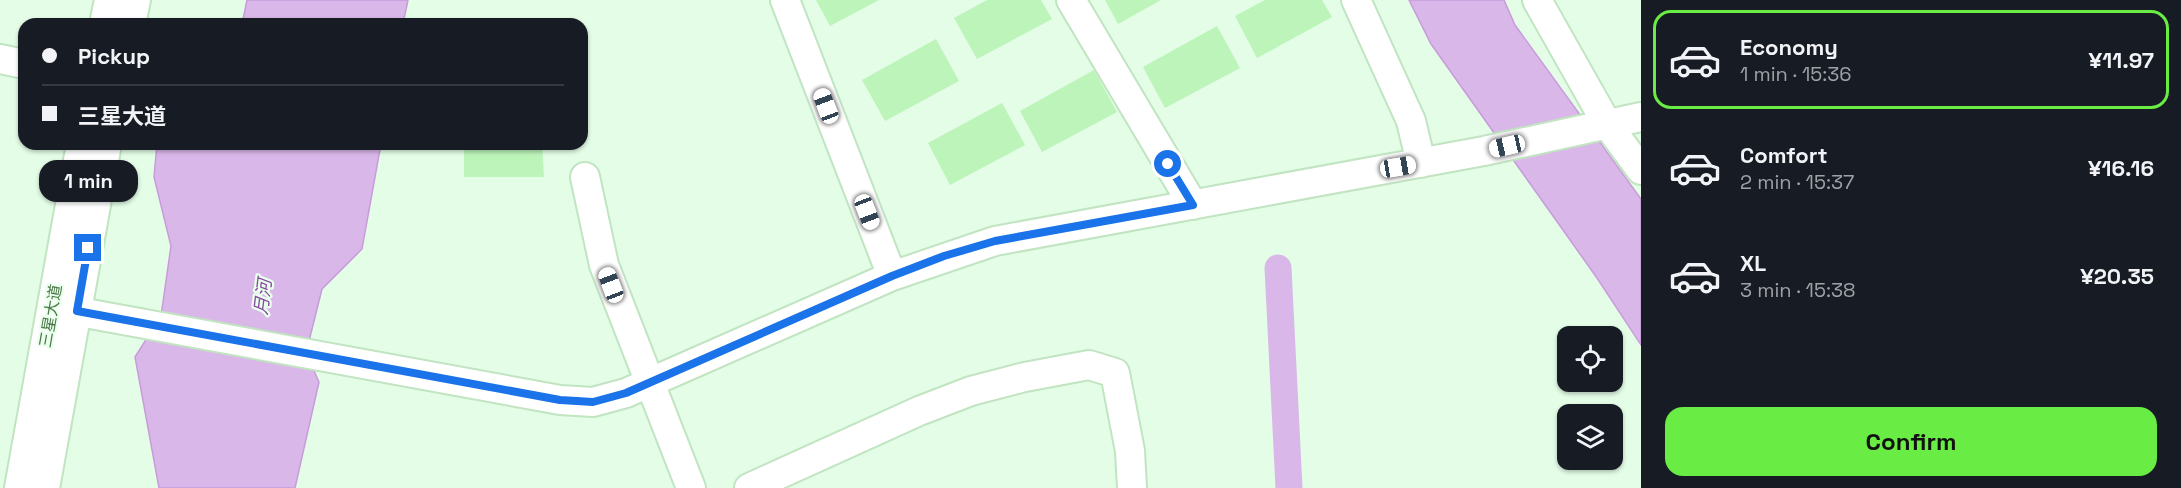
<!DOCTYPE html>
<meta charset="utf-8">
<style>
:root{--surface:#171b24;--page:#242831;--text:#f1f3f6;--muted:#9ea1a6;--line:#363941;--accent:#69ec43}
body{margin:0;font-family:"Space Grotesk","Noto Sans SC",sans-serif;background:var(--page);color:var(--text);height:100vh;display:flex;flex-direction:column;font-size:22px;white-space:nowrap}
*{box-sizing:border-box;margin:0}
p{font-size:20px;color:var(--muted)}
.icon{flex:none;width:33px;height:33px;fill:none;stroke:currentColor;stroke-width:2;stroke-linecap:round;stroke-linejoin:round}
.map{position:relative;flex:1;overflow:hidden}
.sheet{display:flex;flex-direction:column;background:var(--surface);width:540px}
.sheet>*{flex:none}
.banner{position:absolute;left:18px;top:18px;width:570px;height:132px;border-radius:18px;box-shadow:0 2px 4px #0004;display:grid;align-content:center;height:132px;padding:0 24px;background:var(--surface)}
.fabs{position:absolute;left:1557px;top:326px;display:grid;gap:12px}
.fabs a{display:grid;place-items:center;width:66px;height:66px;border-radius:12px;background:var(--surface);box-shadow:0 2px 4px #0004;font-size:30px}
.end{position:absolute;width:27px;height:27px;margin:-14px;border:8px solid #1a73e8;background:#fff;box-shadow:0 0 0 3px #fff}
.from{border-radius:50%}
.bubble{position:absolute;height:42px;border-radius:18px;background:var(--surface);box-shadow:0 2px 4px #0004;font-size:20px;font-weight:700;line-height:42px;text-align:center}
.car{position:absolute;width:18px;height:36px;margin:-18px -9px;border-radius:8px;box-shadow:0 0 4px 2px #0007;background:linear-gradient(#fff 24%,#345 0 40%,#fff 0 76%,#345 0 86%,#fff 0)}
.banner b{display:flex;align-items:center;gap:21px;height:57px;font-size:22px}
.banner b+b{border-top:2px solid var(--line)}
.banner i{width:15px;height:15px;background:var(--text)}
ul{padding:10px 0 0;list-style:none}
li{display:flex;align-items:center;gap:18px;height:99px;margin:0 12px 9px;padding:0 12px;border:3px solid transparent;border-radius:18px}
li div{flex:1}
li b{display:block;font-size:22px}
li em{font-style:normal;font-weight:700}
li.selected{border-color:var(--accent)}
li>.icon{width:54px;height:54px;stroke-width:1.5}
.cta{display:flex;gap:12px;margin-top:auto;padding:12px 24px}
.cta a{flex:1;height:69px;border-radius:18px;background:var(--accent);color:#111;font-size:24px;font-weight:700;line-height:69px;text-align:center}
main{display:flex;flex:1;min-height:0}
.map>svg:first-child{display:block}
.water{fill:#d9b7e8;stroke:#c89cda;stroke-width:1.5}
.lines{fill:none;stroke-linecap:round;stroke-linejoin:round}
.canal{stroke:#d9b7e8;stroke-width:27}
.building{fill:#bcf4b9}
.minor-casing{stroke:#c1e4c1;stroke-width:32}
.minor{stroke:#fff;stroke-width:28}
.route{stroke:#1a73e8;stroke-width:8}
.labels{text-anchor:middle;stroke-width:4.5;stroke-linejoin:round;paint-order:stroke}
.street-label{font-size:16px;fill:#4c7648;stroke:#eaffed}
.water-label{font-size:18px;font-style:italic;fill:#8749a0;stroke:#eaffed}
</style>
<main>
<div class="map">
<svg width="1641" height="488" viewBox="0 0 1641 488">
<rect width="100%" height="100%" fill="#e3fde7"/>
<path class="water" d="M247,0H408L403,24H242Z
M1409,0H1504L1515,25L1641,199V345L1597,278L1431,44Z
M157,144H381L362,249L322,289L306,353L319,382L295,488H159L135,357L161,316L171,246L154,177Z"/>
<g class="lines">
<path class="canal" d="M1278,268L1289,488"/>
</g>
<path class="building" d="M816,0H879L830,26Z
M987,0H1041L1052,19L977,59L954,18Z
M1105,0H1161L1118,24Z
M1265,0H1322L1332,17L1257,58L1235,16Z
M1217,26L1240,68L1165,108L1143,67Z
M936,39L959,81L885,121L862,80Z
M1094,70L1117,112L1042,152L1020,111Z
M1002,103L1025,145L950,185L928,143Z
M464,144H542L544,177H464Z"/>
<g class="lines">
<g class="minor-casing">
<path id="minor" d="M785,0L892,276
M1071,0L1193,205
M1356,0L1411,121L1421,163
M1537,0L1607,124L1641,170
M104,24L109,0
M131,24L136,0
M0,59L24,64
M585,177L604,265L691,488
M52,307L560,400L593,402L626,393L892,276L995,241L1484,151L1641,117
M19,488L81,144
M45,488L107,144
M749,488L919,411L971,391L1025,377L1089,365L1115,373L1130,451L1132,488"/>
</g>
<use href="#minor" class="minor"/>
</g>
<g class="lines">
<path class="route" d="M88,248L77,311L560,400L593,402L626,393L892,276L944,256L995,241L1193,205L1168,164"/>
</g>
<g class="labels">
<g class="street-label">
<text transform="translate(50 316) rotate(-80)" y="6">三星大道</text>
</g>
<g class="water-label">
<text transform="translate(263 297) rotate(-83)" y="6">月河</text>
</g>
</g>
</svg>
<div class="fabs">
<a><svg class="icon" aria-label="locate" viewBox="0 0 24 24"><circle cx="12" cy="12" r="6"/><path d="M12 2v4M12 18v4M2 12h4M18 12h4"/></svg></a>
<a><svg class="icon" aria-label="layers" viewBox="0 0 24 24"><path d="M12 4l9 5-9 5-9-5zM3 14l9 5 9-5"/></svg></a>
</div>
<i class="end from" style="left:1168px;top:164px"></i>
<i class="end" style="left:88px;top:248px"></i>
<div class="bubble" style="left:39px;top:160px;width:99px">1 min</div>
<i class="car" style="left:826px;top:106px;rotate:339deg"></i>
<i class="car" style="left:1507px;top:146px;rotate:257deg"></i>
<i class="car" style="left:1398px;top:167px;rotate:80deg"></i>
<i class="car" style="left:867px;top:212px;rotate:159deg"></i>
<i class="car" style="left:611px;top:285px;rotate:339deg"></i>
<div class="banner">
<b><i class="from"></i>Pickup</b>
<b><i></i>三星大道</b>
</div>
</div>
<section class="sheet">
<ul>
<li class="selected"><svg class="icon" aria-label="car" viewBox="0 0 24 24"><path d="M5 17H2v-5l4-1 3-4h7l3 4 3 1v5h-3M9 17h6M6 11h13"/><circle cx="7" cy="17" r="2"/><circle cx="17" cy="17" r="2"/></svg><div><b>Economy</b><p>1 min · 15:36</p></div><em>¥11.97</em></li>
<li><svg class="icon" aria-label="car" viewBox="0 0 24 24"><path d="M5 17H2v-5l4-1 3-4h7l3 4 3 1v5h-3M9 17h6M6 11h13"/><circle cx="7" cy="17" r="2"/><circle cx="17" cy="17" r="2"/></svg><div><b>Comfort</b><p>2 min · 15:37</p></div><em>¥16.16</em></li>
<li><svg class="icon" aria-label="car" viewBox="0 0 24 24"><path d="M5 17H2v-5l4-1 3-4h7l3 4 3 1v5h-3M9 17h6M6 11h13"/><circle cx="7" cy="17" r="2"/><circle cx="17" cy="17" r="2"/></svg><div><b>XL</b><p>3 min · 15:38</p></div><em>¥20.35</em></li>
</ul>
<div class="cta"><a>Confirm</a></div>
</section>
</main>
